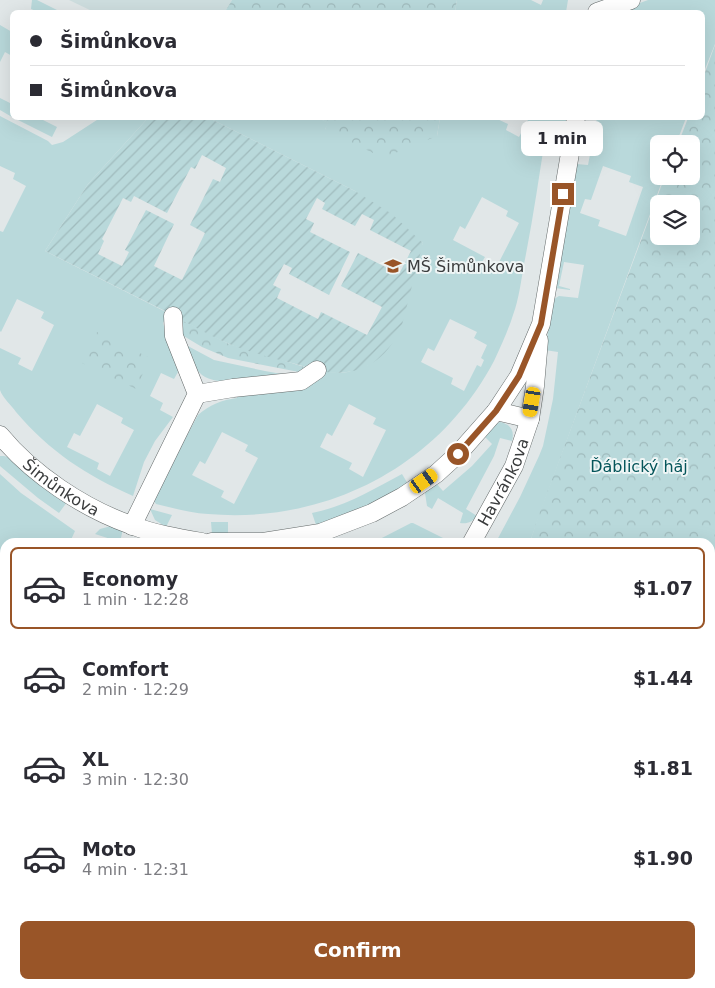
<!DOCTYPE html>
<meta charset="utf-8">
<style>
:root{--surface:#fff;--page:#f7f7f7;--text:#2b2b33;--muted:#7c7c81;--line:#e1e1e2;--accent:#995528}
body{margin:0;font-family:"DejaVu Sans",sans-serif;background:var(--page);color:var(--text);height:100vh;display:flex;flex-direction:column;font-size:19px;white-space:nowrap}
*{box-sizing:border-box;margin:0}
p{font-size:16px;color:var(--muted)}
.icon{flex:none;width:28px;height:28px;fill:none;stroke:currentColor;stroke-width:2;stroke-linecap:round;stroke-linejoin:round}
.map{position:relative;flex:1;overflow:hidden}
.drawer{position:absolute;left:0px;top:538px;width:715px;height:451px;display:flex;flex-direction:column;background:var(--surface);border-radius:15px 15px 0 0;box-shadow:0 5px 20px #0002}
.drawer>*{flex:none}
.banner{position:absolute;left:10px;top:10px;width:695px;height:110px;border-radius:8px;box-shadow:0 5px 20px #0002;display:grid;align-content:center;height:110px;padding:0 20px;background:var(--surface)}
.fabs{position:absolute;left:650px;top:135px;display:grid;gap:10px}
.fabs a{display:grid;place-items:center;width:50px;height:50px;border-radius:8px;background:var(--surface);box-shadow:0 5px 20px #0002;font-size:25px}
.end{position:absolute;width:22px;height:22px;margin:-11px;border:6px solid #995528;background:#fff;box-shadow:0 0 0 2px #fff}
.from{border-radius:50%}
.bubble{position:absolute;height:35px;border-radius:8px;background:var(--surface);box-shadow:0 5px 20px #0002;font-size:16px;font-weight:700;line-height:35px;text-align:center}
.car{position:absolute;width:15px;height:30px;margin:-15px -8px;border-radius:6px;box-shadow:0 0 4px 1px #0007;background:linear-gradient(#f5c518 24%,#345 0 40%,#f5c518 0 76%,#345 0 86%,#f5c518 0)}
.banner b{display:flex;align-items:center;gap:18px;height:48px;font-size:19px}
.banner b+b{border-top:1px solid var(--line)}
.banner i{width:12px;height:12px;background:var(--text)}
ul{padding:9px 0 0;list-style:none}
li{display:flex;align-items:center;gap:15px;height:82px;margin:0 10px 8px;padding:0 10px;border:2px solid transparent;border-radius:8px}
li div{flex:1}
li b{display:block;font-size:19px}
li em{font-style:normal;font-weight:700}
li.on{border-color:var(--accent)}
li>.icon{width:45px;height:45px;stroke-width:1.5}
.action{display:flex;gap:10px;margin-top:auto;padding:10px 20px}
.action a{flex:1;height:58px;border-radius:8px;background:var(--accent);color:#fff;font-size:20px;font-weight:700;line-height:58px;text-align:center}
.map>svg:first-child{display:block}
.built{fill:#cededf}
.grass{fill:#b9d9db;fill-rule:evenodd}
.forest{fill:url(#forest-crowns);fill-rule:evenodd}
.garden{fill:url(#garden-furrows);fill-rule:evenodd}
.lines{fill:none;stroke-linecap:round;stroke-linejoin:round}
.minor-casing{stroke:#636969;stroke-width:19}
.minor{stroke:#fff;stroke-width:18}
.route{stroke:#995528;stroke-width:6}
.labels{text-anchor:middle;stroke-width:4;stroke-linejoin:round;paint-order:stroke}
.poi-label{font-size:16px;fill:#3a3c3d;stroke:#eef5f5;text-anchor:start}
.park-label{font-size:16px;fill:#04555a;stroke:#eef5f5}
.street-label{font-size:16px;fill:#3a3c3d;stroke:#eef5f5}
</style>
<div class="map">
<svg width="715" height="988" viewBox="0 0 715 988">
<defs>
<pattern id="forest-crowns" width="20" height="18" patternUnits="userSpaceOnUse" patternTransform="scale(1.25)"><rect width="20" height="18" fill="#b9d9db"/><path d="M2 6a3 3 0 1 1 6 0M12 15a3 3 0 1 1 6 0" fill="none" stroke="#a0bbbd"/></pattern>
<pattern id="garden-furrows" width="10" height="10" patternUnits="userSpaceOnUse" patternTransform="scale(1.25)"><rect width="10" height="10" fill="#b9d9db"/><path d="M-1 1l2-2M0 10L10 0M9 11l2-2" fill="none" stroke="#a0bbbd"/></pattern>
</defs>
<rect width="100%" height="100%" fill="#e1e7e8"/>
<path class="built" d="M69,0H232L226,12H94Z"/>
<path class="grass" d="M32,0H37L61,12H38L31,9Z
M457,0H531L541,5L543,0H568L566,12H455Z
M648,0H715V44L703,74L702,12H618L629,7Z
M0,25L12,32V56L5,52L0,62Z
M0,98L12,104V117L0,110Z
M0,116L48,141L52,145L63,142L100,118H148L88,184L45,251L168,313L163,323L178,372L174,379L161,373L150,396L163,403L160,410L173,417L155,441L144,462L133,496C86,475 50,452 16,412C12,406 2,397 0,390C0,384 0,357 0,348L21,358L18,364L32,371L54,325L41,318L44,312L17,299L1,332L0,331V231L3,232L26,186L13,179L15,173L0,166ZM97,404L123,418L121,423L134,430L110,476L97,469L99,463L67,447L74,433L80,436Z
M14,118H39L57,127L52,137Z
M209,118H318L329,123L325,129L437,136L440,118H495L508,124L506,130L519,137L529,118H568L566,130L560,129L559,134L546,133C539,176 533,220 524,264C521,281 519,299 513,315C508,331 501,346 494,361C438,467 326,524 208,514C190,513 173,508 156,504L154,501L168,470L198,415C209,405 222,400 237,398V393L320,371L338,373L348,372L368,365L423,243L355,191ZM482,197L508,211L506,216L519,223L495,270L482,262L485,257L453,240L460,226L465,229ZM450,319L477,332L474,338L487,345L481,358L484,360L481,367L477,365L464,391L451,384L453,378L421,362L428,348L434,351ZM349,404L376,418L373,424L386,430L363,477L349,469L352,463L320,447L327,433L332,436ZM222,432L248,445L245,451L258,458L234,504L221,497L224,491L192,475L200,461L205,464Z
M597,118H686L676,144H659V176H664L539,516L530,542H496L520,497L539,456L543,446L553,399L558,352L545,350L554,299L559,296L578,298L584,265L564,262L559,286L570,289V290L555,288L576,164L588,165ZM603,166L631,176L629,182L643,187L626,236L598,226L600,220L580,213L585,199L591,200Z
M186,345L214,360L265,371L298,377C274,379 221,389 202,375C193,368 190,355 186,345Z
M500,422C510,424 515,430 512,441L500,438L494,456L466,509L477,516C472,522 468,524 460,523L463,513L438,498L432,509L427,506L425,493L429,488L436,483L443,491L472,466L492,444L484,436L495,425Z
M0,456H4L11,458L67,502L59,513L38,498L0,466Z
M0,474L21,493L75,531L70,542H37L29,538L26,542H5V584L0,594Z
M402,474L408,484L366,508L337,519L316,525L312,513C344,507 374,489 402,474Z
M150,509L172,515L166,527L155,520Z
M211,522H228V536L212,534Z
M411,523H413L451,542H377L378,540Z
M111,526L123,529L120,542L95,534L100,529Z
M0,624L5,627V778L3,782L5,783V815L0,812Z
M21,984H56L53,988H21Z
M76,984H222L224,985L222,988H84Z
M293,984H383L382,988H291Z"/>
<path class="forest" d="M232,0H457L455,12H225Z
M715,45V988H384L385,984H710V542H530L538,517L665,176H691V144H678L688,118H702L703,78ZM659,204H691V236H659Z
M318,118H440L437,136L383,158L325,129L328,123Z
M182,320L229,344L311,369L304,373L228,358L202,347L182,335Z
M97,332L150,358L136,389L82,363Z
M0,638L5,640V696L0,701Z"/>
<path class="garden" d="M148,118H209L355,191L392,214L423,243L402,325C390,354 370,372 337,373C322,373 307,367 292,363C271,358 248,352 227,343C207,334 187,323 167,312C126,292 86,271 45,251L88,184ZM202,155L226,168L220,182L213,179L190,225L205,233L182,280L154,266L174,224L146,210L125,250L129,252L122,266L98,254L104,241L102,239L123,198L131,202L134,196L167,213L191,167L195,169ZM317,198L325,203L322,209L355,226L362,214L374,220L370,230L411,251L399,274L358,253L341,286L382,307L367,335L321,312L318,319L277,298L281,289L273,285L284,264L292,268L289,274L329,295L350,252L310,232L314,223L306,219Z"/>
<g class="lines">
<g class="minor-casing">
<g id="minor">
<path d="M597,12L631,0"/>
<path d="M197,394L233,388L301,381L317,370"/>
<path d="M530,419L535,386L539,340"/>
<path id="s1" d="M0,435C32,474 83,508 131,525C154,534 178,538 202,542"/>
<path d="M132,526L197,394L174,336L173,316"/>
<path d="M211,542H263L320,533L372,513L402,497L436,474L458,454L496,411L519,376L541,324L576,118"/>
<path id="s2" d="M472,542L514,466L530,419L496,411"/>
<path d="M0,849L5,851"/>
<path d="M0,924L5,958"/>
<path d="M9,984V988"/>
</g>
</g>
<use href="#minor" class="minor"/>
</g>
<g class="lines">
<path class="route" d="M458,454L496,411L519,376L541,324L563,194"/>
</g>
<defs>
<g id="school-bare" transform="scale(1.35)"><path d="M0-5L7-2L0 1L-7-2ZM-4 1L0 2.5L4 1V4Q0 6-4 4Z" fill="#995528" stroke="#eef5f5" stroke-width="2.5" paint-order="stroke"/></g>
</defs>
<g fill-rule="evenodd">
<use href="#school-bare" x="393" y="266"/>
</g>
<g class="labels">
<g class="poi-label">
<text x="407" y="272">MŠ Šimůnkova</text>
</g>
<g class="park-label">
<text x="639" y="472">Ďáblický háj</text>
</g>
<g class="street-label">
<text dy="6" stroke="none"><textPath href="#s2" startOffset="68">Havránkova</textPath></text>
<text dy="6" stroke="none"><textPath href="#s1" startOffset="81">Šimůnkova</textPath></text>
</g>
</g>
</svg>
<div class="fabs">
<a><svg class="icon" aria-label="locate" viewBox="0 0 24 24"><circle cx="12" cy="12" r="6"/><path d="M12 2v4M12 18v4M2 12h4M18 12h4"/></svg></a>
<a><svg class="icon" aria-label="layers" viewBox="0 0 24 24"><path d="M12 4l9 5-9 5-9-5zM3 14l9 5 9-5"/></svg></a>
</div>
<i class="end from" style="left:458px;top:454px"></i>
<i class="end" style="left:563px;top:194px"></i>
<div class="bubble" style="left:521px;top:121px;width:82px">1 min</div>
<i class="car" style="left:532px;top:402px;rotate:190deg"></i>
<i class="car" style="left:424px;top:481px;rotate:55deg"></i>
<div class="banner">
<b><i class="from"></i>Šimůnkova</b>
<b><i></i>Šimůnkova</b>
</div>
<section class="drawer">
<ul>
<li class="on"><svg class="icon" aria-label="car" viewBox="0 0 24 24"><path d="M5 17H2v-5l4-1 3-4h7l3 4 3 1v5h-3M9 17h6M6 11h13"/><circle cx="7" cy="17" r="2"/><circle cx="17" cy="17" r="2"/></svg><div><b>Economy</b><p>1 min · 12:28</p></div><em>$1.07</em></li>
<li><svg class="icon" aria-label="car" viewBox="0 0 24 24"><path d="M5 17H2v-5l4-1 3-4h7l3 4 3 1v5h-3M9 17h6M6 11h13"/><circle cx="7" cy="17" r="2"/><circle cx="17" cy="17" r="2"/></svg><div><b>Comfort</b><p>2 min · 12:29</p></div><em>$1.44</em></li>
<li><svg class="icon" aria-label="car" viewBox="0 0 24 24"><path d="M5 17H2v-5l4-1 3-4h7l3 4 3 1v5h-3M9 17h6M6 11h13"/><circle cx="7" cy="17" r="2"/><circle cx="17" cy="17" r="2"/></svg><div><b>XL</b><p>3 min · 12:30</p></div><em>$1.81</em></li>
<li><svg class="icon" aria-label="car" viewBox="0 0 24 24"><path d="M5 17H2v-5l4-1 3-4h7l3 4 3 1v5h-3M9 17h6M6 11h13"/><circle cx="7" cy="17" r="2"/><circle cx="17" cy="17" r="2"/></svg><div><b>Moto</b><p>4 min · 12:31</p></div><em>$1.90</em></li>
</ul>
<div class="action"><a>Confirm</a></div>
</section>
</div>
